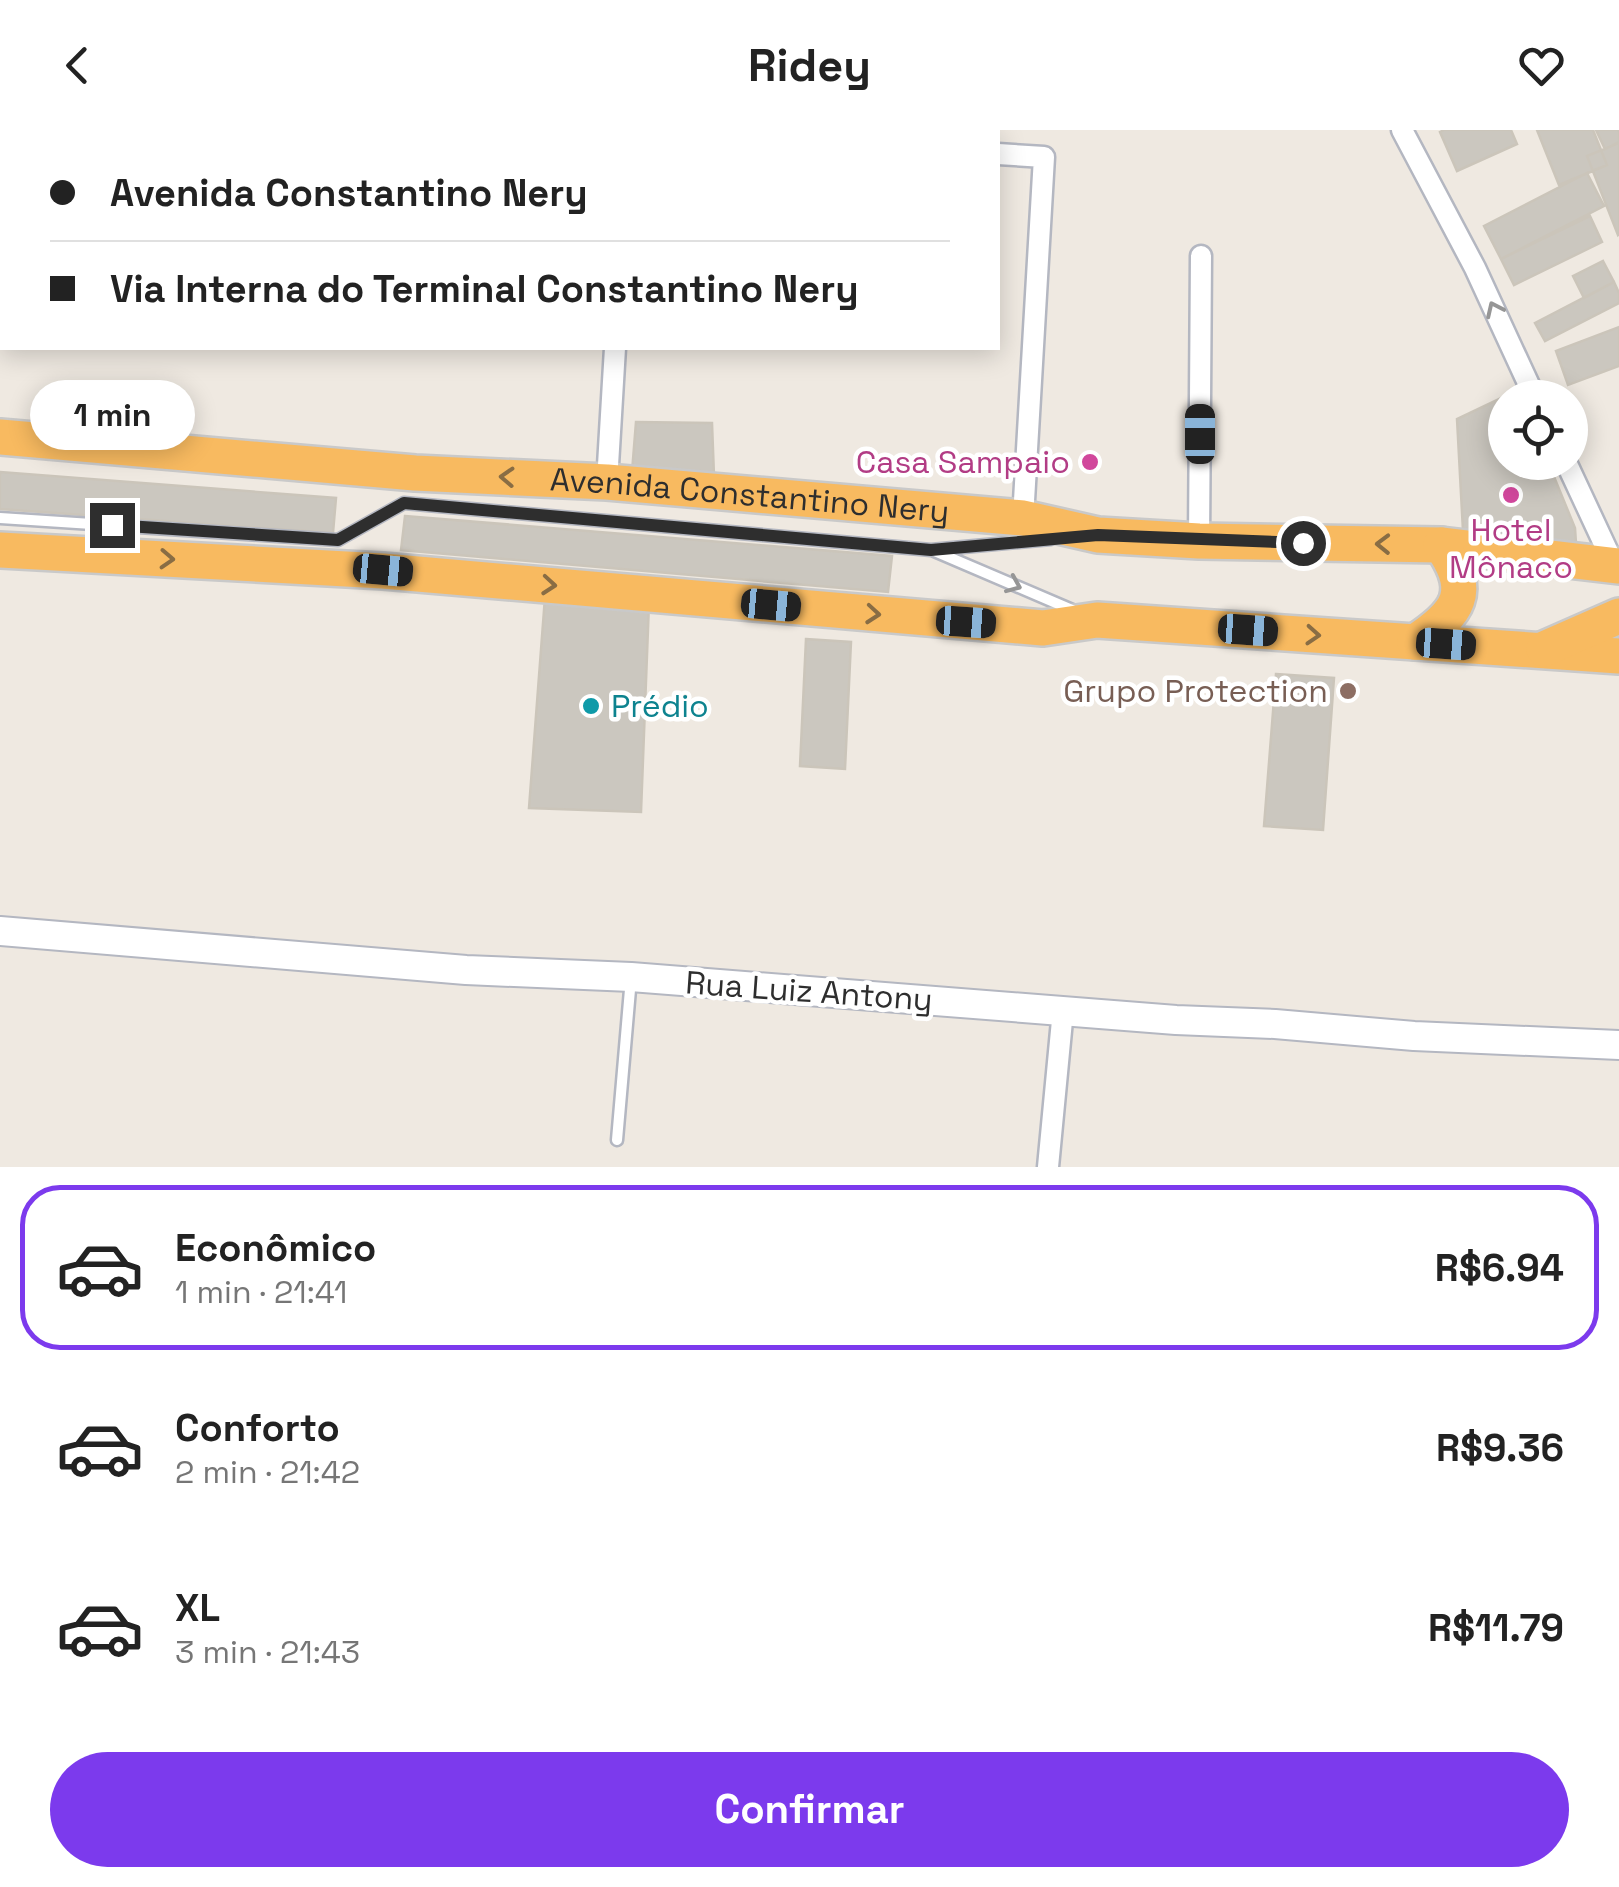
<!DOCTYPE html>
<html lang="pt">
<meta charset="utf-8">
<style>
:root{--surface:#fff;--page:#f2f2f2;--text:#222;--muted:#767676;--line:#e0e0e0;--accent:#7c3aed}
body{margin:0;font-family:"Space Grotesk",sans-serif;background:var(--page);color:var(--text);height:100vh;display:flex;flex-direction:column;font-size:38px;white-space:nowrap}
*{box-sizing:border-box;margin:0}
p{font-size:32px;color:var(--muted)}
.icon{flex:none;width:55px;height:55px;fill:none;stroke:currentColor;stroke-width:2;stroke-linecap:round;stroke-linejoin:round}
.map{position:relative;height:1037px;overflow:hidden}
.panel{display:flex;flex-direction:column;background:var(--surface);flex:1}
.panel>*{flex:none}
.guide{position:absolute;left:0px;top:0px;width:1000px;height:220px;box-shadow:0 5px 25px #0003;display:grid;align-content:center;height:220px;padding:0 50px;background:var(--surface)}
.tools{position:absolute;left:1488px;top:250px;display:grid;gap:20px}
.tools a{display:grid;place-items:center;width:100px;height:100px;border-radius:50%;background:var(--surface);box-shadow:0 5px 25px #0003;font-size:50px}
.end{position:absolute;width:45px;height:45px;margin:-22px;border:12px solid #2e2e2e;background:#fff;box-shadow:0 0 0 5px #fff}
.from{border-radius:50%}
.bubble{position:absolute;height:70px;border-radius:35px;background:var(--surface);box-shadow:0 5px 25px #0003;font-size:32px;font-weight:800;line-height:70px;text-align:center}
.car{position:absolute;width:30px;height:60px;margin:-30px -15px;border-radius:12px;box-shadow:0 0 8px 2px #0007;background:linear-gradient(#222 24%,#8ab4d8 0 40%,#222 0 76%,#8ab4d8 0 86%,#222 0)}
.guide b{display:flex;align-items:center;gap:35px;height:95px;font-size:38px}
.guide b+b{border-top:2px solid var(--line)}
.guide i{width:25px;height:25px;background:var(--text)}
ul{padding:18px 0 0;list-style:none}
li{display:flex;align-items:center;gap:30px;height:165px;margin:0 20px 15px;padding:0 30px;border:5px solid transparent;border-radius:40px}
li div{flex:1}
li b{display:block;font-size:38px}
li em{font-style:normal;font-weight:800}
li.active{border-color:var(--accent)}
li>.icon{width:90px;height:90px;stroke-width:1.5}
.button{display:flex;gap:20px;margin-top:auto;padding:20px 50px}
.button a{flex:1;height:115px;border-radius:60px;background:var(--accent);color:#fff;font-size:40px;font-weight:800;line-height:115px;text-align:center}
header{display:flex;justify-content:space-between;align-items:center;height:130px;padding:0 50px;background:var(--surface);font-size:45px;font-weight:800}
.map>svg:first-child{display:block}
.building{fill:#cbc7bf;stroke:#cbc5ba;stroke-width:2.5}
.lines{fill:none;stroke-linecap:round;stroke-linejoin:round}
.service-casing{stroke:#b4b7c1;stroke-width:15}
.minor-casing{stroke:#b4b7c1;stroke-width:25}
.tertiary-casing{stroke:#b4b7c1;stroke-width:32}
.trunk-casing{stroke:#c9c9c9;stroke-width:40}
.service{stroke:#fff;stroke-width:10}
.minor{stroke:#fff;stroke-width:20}
.tertiary{stroke:#fff;stroke-width:28}
.trunk{stroke:#f8ba60;stroke-width:35}
.oneway{stroke:#969696}
.oneway2{stroke:#896d44}
.route{stroke:#2e2e2e;stroke-width:12}
.hotel-dot{fill:#d1479c;stroke:#fff;stroke-width:4}
.education-dot{fill:#8d6e63;stroke:#fff;stroke-width:4}
.culture-dot{fill:#0f9aa8;stroke:#fff;stroke-width:4}
.labels{text-anchor:middle;stroke-width:9;stroke-linejoin:round;paint-order:stroke}
.hotel-label{font-size:32px;fill:#b23c85;stroke:#fff;text-anchor:end}
.street-label{font-size:32px;fill:#2e2e2e;stroke:#fff}
.education-label{font-size:32px;fill:#785e54;stroke:#fff;text-anchor:end}
.culture-label{font-size:32px;fill:#0d838f;stroke:#fff;text-anchor:start}
</style>
<header><svg class="icon" aria-label="back" viewBox="0 0 24 24"><path d="M15 5l-7 7 7 7"/></svg>Ridey<svg class="icon" aria-label="heart" viewBox="0 0 24 24"><path d="M12 20l-8-8c-3-5 5-10 8-4 3-6 11-1 8 4z"/></svg></header>
<div class="map">
<svg width="1619" height="1037" viewBox="0 0 1619 1037">
<rect width="100%" height="100%" fill="#efe9e1"/>
<path class="building" d="M1444,0H1511L1517,14L1457,41L1440,2Z
M1537,0H1593L1607,35L1559,55Z
M1596,0H1619V12L1605,19Z
M1619,13V104L1618,105L1587,26Z
M1587,43L1604,76L1501,129L1484,96Z
M1590,86L1602,112L1514,155L1501,129Z
M1603,131L1614,152L1584,168L1573,146Z
M1614,152L1619,163V173L1545,211L1535,193Z
M1619,197V236L1568,255L1556,221Z
M1518,260L1521,268H1505V332H1548L1575,398L1576,413L1570,418L1463,401L1457,289Z
M636,292L712,293L714,346L632,342Z
M0,342L336,368L333,403L0,379Z
M405,386L892,426L888,462L401,420Z
M545,467L649,473L641,682L529,678Z
M806,509L851,512L845,639L800,636Z
M1276,544L1334,548L1323,700L1264,696Z"/>
<g class="lines">
<g class="service-casing">
<path id="service" d="M0,388L338,410L404,373L931,420L1051,409
M932,420L1077,482
M617,1010L631,848"/>
</g>
<g class="minor-casing">
<path id="minor" d="M1402,0L1475,138L1535,268
M628,2V0
M998,24L1044,27L1023,388
M1566,332L1614,435
M607,352L615,218
M1199,411L1201,126
M1048,1037L1063,880"/>
</g>
<g class="tertiary-casing">
<path id="tertiary" d="M0,801L466,840L631,847L1176,890L1275,894L1414,906L1619,915"/>
</g>
<g class="trunk-casing">
<g id="trunk">
<path id="s1" d="M0,307L415,343L607,352L1023,388L1098,405L1199,411L1441,415L1619,436"/>
<path d="M0,420L383,441L1043,498L1097,490L1619,526"/>
<path d="M1415,512C1459,483 1474,462 1441,415"/>
<path d="M1544,519L1619,486"/>
</g>
</g>
<use href="#service" class="service"/>
<use href="#minor" class="minor"/>
<use href="#tertiary" class="tertiary"/>
<use href="#trunk" class="trunk"/>
</g>
<defs><path id="oneway-chevron" d="M-2-3.5L2.5 0L-2 3.5" fill="none" stroke-width="1.6" stroke-linecap="round" stroke-linejoin="round" transform="scale(2.5)"/></defs>
<g class="oneway">
<use href="#oneway-chevron" transform="translate(1494 179) rotate(-115)"/>
<use href="#oneway-chevron" transform="translate(1014 455) rotate(23)"/>
</g>
<g class="oneway2">
<use href="#oneway-chevron" transform="translate(507 347) rotate(-177)"/>
<use href="#oneway-chevron" transform="translate(1383 414) rotate(-179)"/>
<use href="#oneway-chevron" transform="translate(167 429) rotate(3)"/>
<use href="#oneway-chevron" transform="translate(549 455) rotate(5)"/>
<use href="#oneway-chevron" transform="translate(873 484) rotate(5)"/>
<use href="#oneway-chevron" transform="translate(1313 505) rotate(4)"/>
</g>
<g class="lines">
<path class="route" d="M112,395L338,410L404,373L931,420L1098,405L1303,413"/>
</g>
<g class="hotel-dot">
<circle cx="1090" cy="332" r="10"/>
<circle cx="1511" cy="365" r="10"/>
</g>
<circle class="education-dot" cx="1348" cy="561" r="10"/>
<circle class="culture-dot" cx="591" cy="576" r="10"/>
<g class="labels">
<g class="hotel-label">
<text x="1070" y="343">Casa Sampaio</text>
<text x="1511" y="411" text-anchor="middle">Hotel<tspan x="1511" dy="37">Mônaco</tspan></text>
</g>
<g class="street-label">
<text dy="11" stroke="none"><textPath href="#s1" startOffset="752">Avenida Constantino Nery</textPath></text>
<text transform="translate(809 861) rotate(4)" y="11">Rua Luiz Antony</text>
</g>
<g class="education-label">
<text x="1328" y="572">Grupo Protection</text>
</g>
<g class="culture-label">
<text x="611" y="587">Prédio</text>
</g>
</g>
</svg>
<div class="tools">
<a><svg class="icon" aria-label="locate" viewBox="0 0 24 24"><circle cx="12" cy="12" r="6"/><path d="M12 2v4M12 18v4M2 12h4M18 12h4"/></svg></a>
</div>
<i class="end from" style="left:1303px;top:413px"></i>
<i class="end" style="left:112px;top:395px"></i>
<div class="bubble" style="left:30px;top:250px;width:165px">1 min</div>
<i class="car" style="left:1200px;top:304px;rotate:0deg"></i>
<i class="car" style="left:383px;top:440px;rotate:95deg"></i>
<i class="car" style="left:771px;top:475px;rotate:95deg"></i>
<i class="car" style="left:966px;top:492px;rotate:94deg"></i>
<i class="car" style="left:1248px;top:500px;rotate:94deg"></i>
<i class="car" style="left:1446px;top:514px;rotate:94deg"></i>
<div class="guide">
<b><i class="from"></i>Avenida Constantino Nery</b>
<b><i></i>Via Interna do Terminal Constantino Nery</b>
</div>
</div>
<section class="panel">
<ul>
<li class="active"><svg class="icon" aria-label="car" viewBox="0 0 24 24"><path d="M5 17H2v-5l4-1 3-4h7l3 4 3 1v5h-3M9 17h6M6 11h13"/><circle cx="7" cy="17" r="2"/><circle cx="17" cy="17" r="2"/></svg><div><b>Econômico</b><p>1 min · 21:41</p></div><em>R$6.94</em></li>
<li><svg class="icon" aria-label="car" viewBox="0 0 24 24"><path d="M5 17H2v-5l4-1 3-4h7l3 4 3 1v5h-3M9 17h6M6 11h13"/><circle cx="7" cy="17" r="2"/><circle cx="17" cy="17" r="2"/></svg><div><b>Conforto</b><p>2 min · 21:42</p></div><em>R$9.36</em></li>
<li><svg class="icon" aria-label="car" viewBox="0 0 24 24"><path d="M5 17H2v-5l4-1 3-4h7l3 4 3 1v5h-3M9 17h6M6 11h13"/><circle cx="7" cy="17" r="2"/><circle cx="17" cy="17" r="2"/></svg><div><b>XL</b><p>3 min · 21:43</p></div><em>R$11.79</em></li>
</ul>
<div class="button"><a>Confirmar</a></div>
</section>
